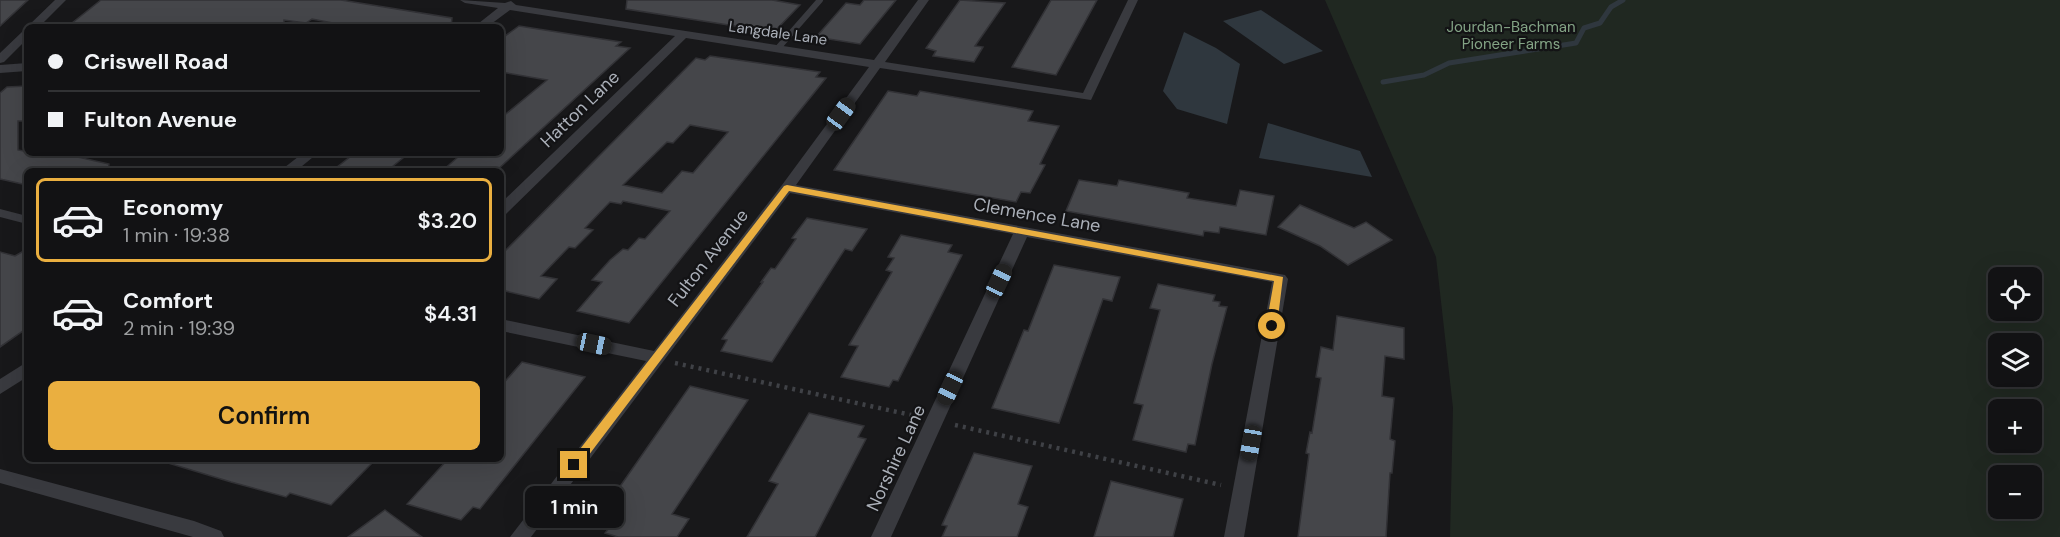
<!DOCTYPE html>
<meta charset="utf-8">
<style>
:root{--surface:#121214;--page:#1f2022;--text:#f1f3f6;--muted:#9c9ea0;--line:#313234;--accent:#eaaf40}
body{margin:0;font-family:"DM Sans",sans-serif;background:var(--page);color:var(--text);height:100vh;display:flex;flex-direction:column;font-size:22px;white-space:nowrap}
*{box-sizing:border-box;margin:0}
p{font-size:20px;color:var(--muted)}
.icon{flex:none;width:33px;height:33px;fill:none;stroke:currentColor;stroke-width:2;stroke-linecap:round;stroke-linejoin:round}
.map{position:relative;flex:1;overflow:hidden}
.details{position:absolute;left:24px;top:168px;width:480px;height:294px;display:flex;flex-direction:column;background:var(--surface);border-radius:9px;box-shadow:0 6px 24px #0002,0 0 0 2px var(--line)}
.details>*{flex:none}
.banner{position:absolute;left:24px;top:24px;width:480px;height:132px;border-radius:9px;box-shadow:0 6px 24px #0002,0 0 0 2px var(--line);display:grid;align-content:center;height:132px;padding:0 24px;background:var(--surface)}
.tools{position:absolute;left:1988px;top:267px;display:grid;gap:12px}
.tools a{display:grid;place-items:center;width:54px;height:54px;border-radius:9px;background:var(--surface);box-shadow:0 6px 24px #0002,0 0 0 2px var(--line);font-size:30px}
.end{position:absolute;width:27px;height:27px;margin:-14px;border:8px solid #eaaf40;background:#111;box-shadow:0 0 0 3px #111}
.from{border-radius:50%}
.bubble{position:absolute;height:42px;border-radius:9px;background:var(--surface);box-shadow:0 6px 24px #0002,0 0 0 2px var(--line);font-size:20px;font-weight:600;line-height:42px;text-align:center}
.car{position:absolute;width:18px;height:36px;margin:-18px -9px;border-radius:8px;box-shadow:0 0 4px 2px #0007;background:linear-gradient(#222 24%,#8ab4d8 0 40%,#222 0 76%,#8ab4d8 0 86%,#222 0)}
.banner b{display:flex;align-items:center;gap:21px;height:57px;font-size:22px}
.banner b+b{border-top:2px solid var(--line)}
.banner i{width:15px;height:15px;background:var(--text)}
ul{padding:10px 0 0;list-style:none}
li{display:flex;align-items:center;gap:18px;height:84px;margin:0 12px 9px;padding:0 12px;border:3px solid transparent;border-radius:9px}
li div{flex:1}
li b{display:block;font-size:22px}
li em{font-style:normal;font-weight:600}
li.active{border-color:var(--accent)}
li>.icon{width:54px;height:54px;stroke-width:1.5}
.button{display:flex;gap:12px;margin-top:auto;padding:12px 24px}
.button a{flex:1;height:69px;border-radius:9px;background:var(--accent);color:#111;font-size:24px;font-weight:600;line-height:69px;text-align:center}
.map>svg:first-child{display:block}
.green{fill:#202821;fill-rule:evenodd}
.water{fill:#2f373e}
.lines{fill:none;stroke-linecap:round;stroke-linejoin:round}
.stream{stroke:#2f373e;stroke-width:5}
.building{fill:#45464a;stroke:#323236;stroke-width:1.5;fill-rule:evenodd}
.path{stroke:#3f4146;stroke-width:4.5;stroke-dasharray:3 5;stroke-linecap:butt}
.service{stroke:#393a3f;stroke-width:6}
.minor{fill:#393a3f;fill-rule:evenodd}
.route{fill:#eaaf40}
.labels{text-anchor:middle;stroke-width:4.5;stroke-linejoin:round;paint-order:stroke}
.far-park-label{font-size:15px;fill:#83a385;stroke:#131315}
.far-street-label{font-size:15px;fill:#abb0b9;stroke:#131315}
.street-label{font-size:18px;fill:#abb0b9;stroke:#131315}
</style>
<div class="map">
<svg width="2060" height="537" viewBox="0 0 2060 537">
<rect width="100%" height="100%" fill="#18181a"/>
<path class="green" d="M1325,0H2060V537H1450L1453,408L1436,257ZM1998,278H2031V310H1998ZM1998,344H2031V376H1998ZM1998,410H2031V442H1998ZM1998,476H2031V508H1998Z"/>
<path class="water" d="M1261,10L1323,51L1284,64L1223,21Z
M1184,32L1216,48L1240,64L1227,124L1177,109L1163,91Z
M1268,123L1360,151L1372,177L1259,158Z"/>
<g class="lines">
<path class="stream" d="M1383,82L1424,75L1449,63L1576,43L1584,28L1600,23L1611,7L1623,0"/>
</g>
<path class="building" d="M0,0H28L0,26Z
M101,0H341L452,18L451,27H354L312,19L306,23L284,20V27H67Z
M627,0H772L800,5L774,32L626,9Z
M864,0H896L860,44L816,37L846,3L860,5Z
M960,0L1005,3L975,46L983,47L974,62L933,56L936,51L926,48Z
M1051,0H1097L1056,75L1012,67Z
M519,26L621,42L616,46L630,48L496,171H442L458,157V153H501V118L547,80L501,72V39Z
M710,56L820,72L816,77L826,78L629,323L577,311L602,282L592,280L610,260L623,249L628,250L639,238L645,239L670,211L623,201L621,204L610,202L585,228L593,230L575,248L569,247L541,276L557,279L539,299L501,290V255L696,58L705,60ZM690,125L728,132L693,173L682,171L662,193L623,185L667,142L673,143Z
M27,86V121H18V150L45,155L60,153L109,164L108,171H27V185L0,179V93L7,87Z
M888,91L917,96L920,91L1033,111L1028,121L1059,126L1040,164L1045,165L1030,193L1021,192L1016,202L834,170Z
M355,153H409L387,171H332Z
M1079,180L1117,186L1119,180L1189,193L1187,198L1236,206L1240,190L1274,196L1266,235L1220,227L1219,233L1204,231L1203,236L1066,211Z
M1300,205L1354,228L1366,222L1392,240L1348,265L1320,246L1278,227Z
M807,218L867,229L852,251L845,249L772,362L721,351L727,340L722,339L763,282H761L771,268L775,269L796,239L792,238Z
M901,235L952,245L948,252L962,255L898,381L893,380L889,387L841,377L858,346L849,345L892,272L886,270L894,258L888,257Z
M27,249V328L0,347V252L15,256Z
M1054,265L1120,277L1112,301L1103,299L1059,423L992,408L1024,330L1028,331Z
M1158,284L1215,295L1213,301L1220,302L1219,306L1227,307L1212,364L1195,445L1188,444L1186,452L1133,440L1143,405L1134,403L1160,310L1150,308Z
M1337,316L1404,328V359L1385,356L1382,396L1394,398L1390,439L1395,441L1392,473H1390L1386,537H1298L1309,454L1306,453L1310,432L1312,433L1321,378L1316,377L1321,347L1333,350Z
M522,362L585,377L480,509L473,507L461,520L407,504L448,459H501V386Z
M690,386L748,400L672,514L689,519L677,537H618L605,533L613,523L595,518L610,497L612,498Z
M809,413L864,426L858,437L866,439L815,537H747L778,484L769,481Z
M974,453L1032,466L1018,504L1028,507L1017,537H942L947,526L942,525Z
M169,459H376L331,505L290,493L286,497L231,482L168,463Z
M1111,481L1183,499L1173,537H1094Z
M385,510L389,513L422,537H348Z"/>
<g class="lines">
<path class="path" d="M675,363L911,415
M955,425L1221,485"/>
<path class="service" d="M778,48L820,0"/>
<path class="minor" d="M55,0H66L39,27H27Z
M460,0L505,3L511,1L516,5L874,60L918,0H929L885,62L1083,93L1128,0H1138L1091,100L880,68L796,185L1285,275L1288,279L1244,537H1224L1272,282L1027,237L891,537H871L1013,234L790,193L531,537H510L646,361L501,331V319L654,351L782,185L869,67L686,38L506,214L501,215V203L675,36L510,10L487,27H474L498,8L465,3Z
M27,30V39L4,62L0,63V53L23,31Z
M27,63V71L0,73V65Z
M303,153H318L296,171H280Z
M0,209L27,216V224L0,217Z
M27,362V377L0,394V379Z
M0,469L194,521L221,531L224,537H193L0,483Z"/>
</g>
<path class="route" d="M787,185L1283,277L1277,326L1272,329L1266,326L1274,281L789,191L579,468H570V462L784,186Z"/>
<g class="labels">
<g class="far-park-label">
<text x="1511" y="32">Jourdan-Bachman<tspan x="1511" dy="17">Pioneer Farms</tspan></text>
</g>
<g class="far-street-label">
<text transform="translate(778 33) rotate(8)" y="5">Langdale Lane</text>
</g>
<g class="street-label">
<text transform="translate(580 109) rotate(-44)" y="6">Hatton Lane</text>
<text transform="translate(1037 215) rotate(10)" y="6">Clemence Lane</text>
<text transform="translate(708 258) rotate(-52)" y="6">Fulton Avenue</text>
<text transform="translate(896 458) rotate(-65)" y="6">Norshire Lane</text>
</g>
</g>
</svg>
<div class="tools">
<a><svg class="icon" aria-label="locate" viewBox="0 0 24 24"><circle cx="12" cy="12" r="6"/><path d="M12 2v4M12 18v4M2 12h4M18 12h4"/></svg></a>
<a><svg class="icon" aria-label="layers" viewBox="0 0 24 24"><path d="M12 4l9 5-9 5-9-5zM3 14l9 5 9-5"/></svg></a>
<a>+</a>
<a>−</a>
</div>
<i class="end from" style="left:1272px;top:326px"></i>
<i class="end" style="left:574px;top:465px"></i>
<div class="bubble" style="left:525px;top:486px;width:99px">1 min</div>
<i class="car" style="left:841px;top:114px;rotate:36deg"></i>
<i class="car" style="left:999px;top:281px;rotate:25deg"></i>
<i class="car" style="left:594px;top:344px;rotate:102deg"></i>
<i class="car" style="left:950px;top:388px;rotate:205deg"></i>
<i class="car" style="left:1251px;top:443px;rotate:190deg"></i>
<div class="banner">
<b><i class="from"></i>Criswell Road</b>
<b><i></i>Fulton Avenue</b>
</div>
<section class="details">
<ul>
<li class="active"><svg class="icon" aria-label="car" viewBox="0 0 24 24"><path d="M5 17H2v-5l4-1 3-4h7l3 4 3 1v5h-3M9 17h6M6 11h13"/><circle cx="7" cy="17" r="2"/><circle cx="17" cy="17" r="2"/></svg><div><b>Economy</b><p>1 min · 19:38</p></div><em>$3.20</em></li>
<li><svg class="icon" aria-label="car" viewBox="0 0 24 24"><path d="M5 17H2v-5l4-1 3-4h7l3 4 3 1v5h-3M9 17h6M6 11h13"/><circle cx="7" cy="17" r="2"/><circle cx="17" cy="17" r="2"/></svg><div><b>Comfort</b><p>2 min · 19:39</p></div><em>$4.31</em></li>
</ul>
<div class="button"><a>Confirm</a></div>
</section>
</div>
